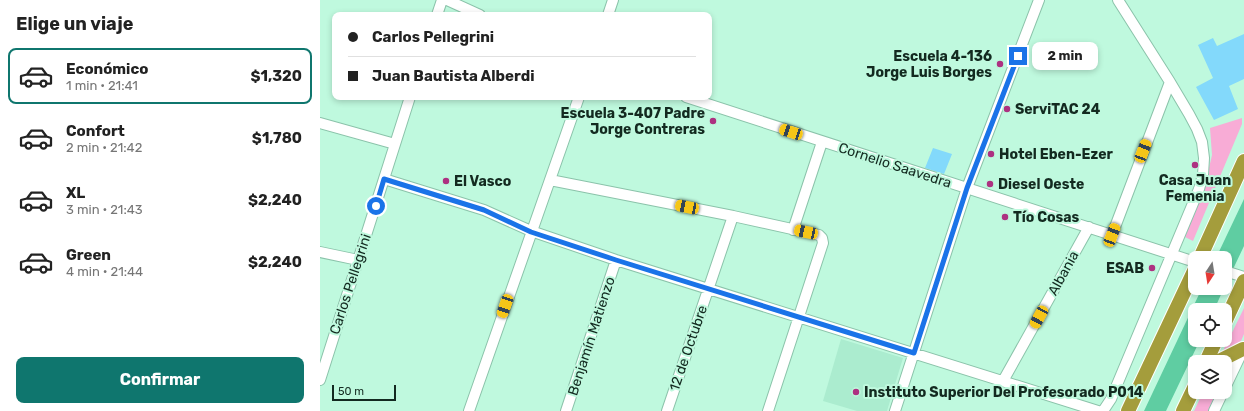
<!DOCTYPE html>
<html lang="es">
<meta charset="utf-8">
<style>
:root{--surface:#fff;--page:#f2f2f2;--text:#222;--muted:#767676;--line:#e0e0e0;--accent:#0f766e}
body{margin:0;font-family:Rubik,sans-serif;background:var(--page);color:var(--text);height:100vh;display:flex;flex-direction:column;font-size:15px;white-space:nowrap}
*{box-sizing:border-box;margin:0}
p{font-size:13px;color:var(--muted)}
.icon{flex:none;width:22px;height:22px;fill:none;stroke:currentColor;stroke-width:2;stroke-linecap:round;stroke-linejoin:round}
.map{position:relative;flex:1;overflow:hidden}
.drawer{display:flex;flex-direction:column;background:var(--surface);width:320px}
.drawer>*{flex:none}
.guide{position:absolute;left:12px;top:12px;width:380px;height:88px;border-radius:8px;box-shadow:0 2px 6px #0003;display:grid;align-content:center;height:88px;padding:0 16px;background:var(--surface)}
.needle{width:26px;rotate:192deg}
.tools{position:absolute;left:868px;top:251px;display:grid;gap:8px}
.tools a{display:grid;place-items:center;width:44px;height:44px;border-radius:8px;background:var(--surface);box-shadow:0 2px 6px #0003;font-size:20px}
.scale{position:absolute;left:12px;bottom:10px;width:64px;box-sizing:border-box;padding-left:4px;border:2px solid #132a20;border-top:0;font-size:11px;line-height:14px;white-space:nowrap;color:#132a20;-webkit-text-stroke:3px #bff9de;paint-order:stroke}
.end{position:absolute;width:18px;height:18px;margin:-9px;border:5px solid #1a73e8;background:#fff;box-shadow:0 0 0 2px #fff}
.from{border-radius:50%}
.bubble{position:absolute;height:28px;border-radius:8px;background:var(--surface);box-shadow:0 2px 6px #0003;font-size:13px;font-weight:700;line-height:28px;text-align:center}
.car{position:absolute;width:12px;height:24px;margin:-12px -6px;border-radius:5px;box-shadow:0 0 3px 1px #0007;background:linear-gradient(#f5c518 24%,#345 0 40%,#f5c518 0 76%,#345 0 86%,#f5c518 0)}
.guide b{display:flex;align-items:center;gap:14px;height:38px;font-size:15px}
.guide b+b{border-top:1px solid var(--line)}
.guide i{width:10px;height:10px;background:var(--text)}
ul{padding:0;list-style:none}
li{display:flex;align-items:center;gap:12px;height:56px;margin:0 8px 6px;padding:0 8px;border:2px solid transparent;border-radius:8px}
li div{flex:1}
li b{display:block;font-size:15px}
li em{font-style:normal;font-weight:700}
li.active{border-color:var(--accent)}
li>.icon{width:36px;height:36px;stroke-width:1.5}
h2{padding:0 16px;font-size:18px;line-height:48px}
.button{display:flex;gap:8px;margin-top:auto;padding:8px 16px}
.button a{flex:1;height:46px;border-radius:8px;background:var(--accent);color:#fff;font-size:16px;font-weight:700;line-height:46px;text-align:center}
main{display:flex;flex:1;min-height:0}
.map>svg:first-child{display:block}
.built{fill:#abeccf}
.green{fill:#f8acd6}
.water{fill:#5fcda2}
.building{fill:#83d9fb}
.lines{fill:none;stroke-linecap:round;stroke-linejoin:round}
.minor-casing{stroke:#8bc3aa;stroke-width:12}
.highway-casing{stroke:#fff;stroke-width:16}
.minor{stroke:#fff;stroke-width:10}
.highway{stroke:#a49d3c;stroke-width:14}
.route{stroke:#1a73e8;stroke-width:5}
.poi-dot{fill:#ad3181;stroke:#bff9de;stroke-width:1.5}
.labels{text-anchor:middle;stroke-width:4;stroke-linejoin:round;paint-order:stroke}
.poi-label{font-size:14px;font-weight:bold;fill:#132a20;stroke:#bff9de;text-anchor:start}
.street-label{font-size:14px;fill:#132a20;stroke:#bff9de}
</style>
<main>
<section class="drawer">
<h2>Elige un viaje</h2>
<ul>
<li class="active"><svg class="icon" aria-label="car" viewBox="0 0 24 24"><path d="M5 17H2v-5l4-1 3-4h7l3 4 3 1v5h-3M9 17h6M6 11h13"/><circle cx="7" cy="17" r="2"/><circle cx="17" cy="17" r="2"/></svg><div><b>Económico</b><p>1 min · 21:41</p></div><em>$1,320</em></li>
<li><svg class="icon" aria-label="car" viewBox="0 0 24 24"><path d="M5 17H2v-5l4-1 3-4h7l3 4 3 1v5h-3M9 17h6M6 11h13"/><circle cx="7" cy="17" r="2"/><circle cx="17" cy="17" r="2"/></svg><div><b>Confort</b><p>2 min · 21:42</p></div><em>$1,780</em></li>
<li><svg class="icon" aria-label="car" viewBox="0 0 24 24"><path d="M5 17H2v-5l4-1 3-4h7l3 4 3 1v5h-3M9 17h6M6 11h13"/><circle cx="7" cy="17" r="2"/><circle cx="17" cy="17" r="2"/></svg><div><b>XL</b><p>3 min · 21:43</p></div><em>$2,240</em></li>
<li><svg class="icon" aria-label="car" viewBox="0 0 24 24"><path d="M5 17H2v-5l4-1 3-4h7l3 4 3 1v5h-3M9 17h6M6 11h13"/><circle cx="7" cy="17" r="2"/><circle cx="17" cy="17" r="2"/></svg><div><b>Green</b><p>4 min · 21:44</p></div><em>$2,240</em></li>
</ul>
<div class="button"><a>Confirmar</a></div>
</section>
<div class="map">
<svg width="924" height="411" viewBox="0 0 924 411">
<rect width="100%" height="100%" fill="#bff9de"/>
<path class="built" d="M521,339L583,358L567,411H537L503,401Z"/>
<path class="green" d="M922,118V124L873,241L865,237L886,181L892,155L890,128Z
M924,308V334L921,341L903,351Z
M883,392H898L889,411H874Z"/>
<path class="water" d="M924,199V246L905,286V258H896Z
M882,288H904L894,310H875V340H880L846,411H824Z"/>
<path class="building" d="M924,34V79L909,86L918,109L894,120L876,87L893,78L878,45L893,38L897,46Z
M613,148L632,154L624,174L605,168Z"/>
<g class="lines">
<g class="minor-casing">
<path id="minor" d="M127,0L160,15
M117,15L122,0
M288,15L293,0
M366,97L875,262
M0,123L75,144
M64,179L164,210L211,231L296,260L778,411
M230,180L413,216L499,235L502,238L503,243L448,411
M473,230L502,142
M792,235L850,82
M0,252L38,260
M905,271L924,277
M0,380L90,97
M683,381L769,227
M905,388L924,348
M149,411L259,97
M246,411L296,260
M347,411L413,216
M575,411L647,188L719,0
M783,411L791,399L879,189L883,175L884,158L882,142L877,129L869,114L850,82L798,0
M894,411L903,392"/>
</g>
<g class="highway-casing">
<path id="highway" d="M880,258L924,161
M905,322L924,281
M886,362L896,340
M897,362L923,349
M808,411L875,269
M863,411L875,386"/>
</g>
<use href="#minor" class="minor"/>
<use href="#highway" class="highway"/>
</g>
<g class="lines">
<path class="route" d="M56,206L64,179L164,210L211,232L296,260L594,353L647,188L698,56"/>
</g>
<g class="poi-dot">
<circle cx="680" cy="64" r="4"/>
<circle cx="687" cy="109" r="4"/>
<circle cx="393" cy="121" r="4"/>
<circle cx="671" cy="154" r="4"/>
<circle cx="875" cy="165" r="4"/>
<circle cx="126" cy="181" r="4"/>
<circle cx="670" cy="184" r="4"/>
<circle cx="685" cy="217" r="4"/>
<circle cx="832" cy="268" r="4"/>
<circle cx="536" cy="392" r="4"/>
</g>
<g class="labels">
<g class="poi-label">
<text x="672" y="61" text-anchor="end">Escuela 4-136<tspan x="672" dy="16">Jorge Luis Borges</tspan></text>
<text x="695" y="114">ServiTAC 24</text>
<text x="385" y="118" text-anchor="end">Escuela 3-407 Padre<tspan x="385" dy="16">Jorge Contreras</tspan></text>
<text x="679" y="159">Hotel Eben-Ezer</text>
<text x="875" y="185" text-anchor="middle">Casa Juan<tspan x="875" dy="16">Femenia</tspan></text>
<text x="134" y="186">El Vasco</text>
<text x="678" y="189">Diesel Oeste</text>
<text x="693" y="222">Tío Cosas</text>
<text x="824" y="273" text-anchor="end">ESAB</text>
<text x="544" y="397">Instituto Superior Del Profesorado P014</text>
</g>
<g class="street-label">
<text transform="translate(575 165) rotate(18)" y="5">Cornelio Saavedra</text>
<text transform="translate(743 273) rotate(-61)" y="5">Albania</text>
<text transform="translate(30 284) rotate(-72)" y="5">Carlos Pellegrini</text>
<text transform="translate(271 336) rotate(-72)" y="5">Benjamín Matienzo</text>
<text transform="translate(368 348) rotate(-71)" y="5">12 de Octubre</text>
</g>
</g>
</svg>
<div class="tools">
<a><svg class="needle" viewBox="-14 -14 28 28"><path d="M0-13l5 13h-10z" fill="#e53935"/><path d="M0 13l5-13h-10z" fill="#767676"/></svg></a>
<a><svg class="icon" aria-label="locate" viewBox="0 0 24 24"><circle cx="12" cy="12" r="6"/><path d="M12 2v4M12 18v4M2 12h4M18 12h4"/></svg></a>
<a><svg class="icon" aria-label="layers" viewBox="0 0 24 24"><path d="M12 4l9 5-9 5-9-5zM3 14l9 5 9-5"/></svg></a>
</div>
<div class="scale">50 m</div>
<i class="end from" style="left:56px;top:206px"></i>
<i class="end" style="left:698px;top:56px"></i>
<div class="bubble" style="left:712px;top:42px;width:66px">2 min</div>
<i class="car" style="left:471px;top:132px;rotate:288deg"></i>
<i class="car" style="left:823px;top:151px;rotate:21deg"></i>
<i class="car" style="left:367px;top:207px;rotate:281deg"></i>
<i class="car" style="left:486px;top:232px;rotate:282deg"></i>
<i class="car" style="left:792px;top:235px;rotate:21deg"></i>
<i class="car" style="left:185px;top:306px;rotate:199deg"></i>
<i class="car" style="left:719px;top:317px;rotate:209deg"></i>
<div class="guide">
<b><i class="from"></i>Carlos Pellegrini</b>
<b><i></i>Juan Bautista Alberdi</b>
</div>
</div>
</main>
